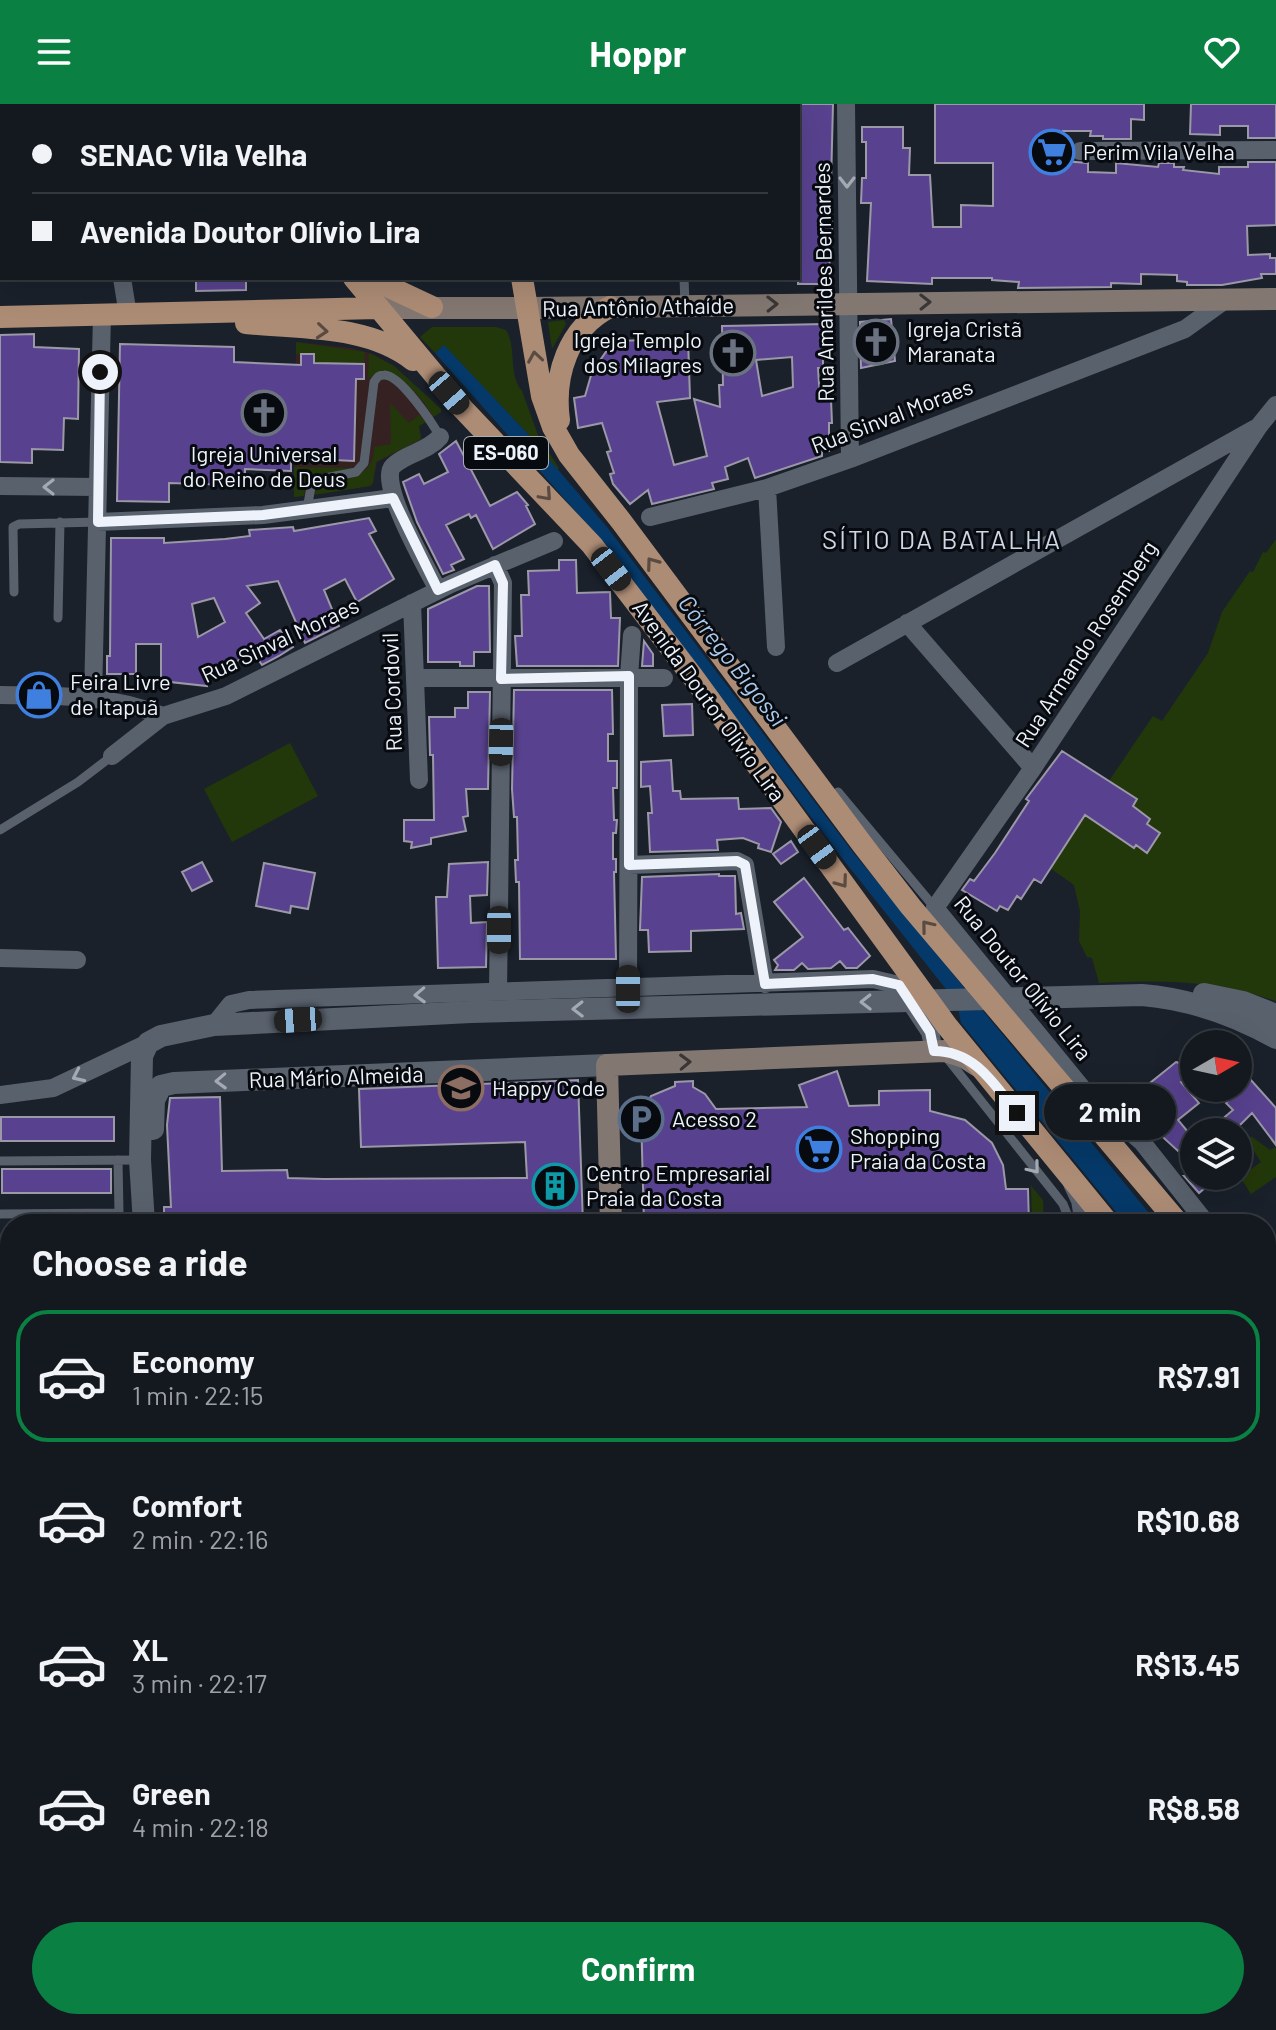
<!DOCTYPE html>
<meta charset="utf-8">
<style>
:root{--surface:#141920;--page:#1d2229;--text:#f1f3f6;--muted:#9da0a5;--line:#33383e;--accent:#0b8043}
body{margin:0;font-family:Barlow,sans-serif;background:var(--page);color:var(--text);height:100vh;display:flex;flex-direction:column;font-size:30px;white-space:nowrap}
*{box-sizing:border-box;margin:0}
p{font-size:26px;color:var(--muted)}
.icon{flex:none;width:44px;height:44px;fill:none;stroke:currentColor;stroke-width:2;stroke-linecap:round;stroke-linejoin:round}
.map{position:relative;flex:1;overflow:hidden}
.side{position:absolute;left:0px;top:1110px;width:1276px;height:816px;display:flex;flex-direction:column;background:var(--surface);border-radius:32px 32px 0 0;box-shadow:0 8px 32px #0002,0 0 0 2px var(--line)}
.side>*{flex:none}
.hud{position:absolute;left:0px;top:0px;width:800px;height:176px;box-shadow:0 8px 32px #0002,0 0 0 2px var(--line);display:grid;align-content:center;height:176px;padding:0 32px;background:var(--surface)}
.needle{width:52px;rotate:81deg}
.fabs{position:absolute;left:1180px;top:926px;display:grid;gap:16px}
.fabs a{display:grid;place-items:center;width:72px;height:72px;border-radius:50%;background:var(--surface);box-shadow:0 8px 32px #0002,0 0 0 2px var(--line);font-size:40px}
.end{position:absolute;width:36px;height:36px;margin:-18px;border:10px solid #eef3fb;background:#111;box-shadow:0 0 0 4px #111}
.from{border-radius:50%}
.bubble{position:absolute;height:56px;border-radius:28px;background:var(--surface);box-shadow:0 8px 32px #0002,0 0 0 2px var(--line);font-size:26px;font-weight:700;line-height:56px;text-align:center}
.car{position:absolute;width:24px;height:48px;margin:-24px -12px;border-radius:10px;box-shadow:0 0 6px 2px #0007;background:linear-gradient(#222 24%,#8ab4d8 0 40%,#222 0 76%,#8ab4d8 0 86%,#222 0)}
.hud b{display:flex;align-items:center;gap:28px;height:76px;font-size:30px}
.hud b+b{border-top:2px solid var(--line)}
.hud i{width:20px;height:20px;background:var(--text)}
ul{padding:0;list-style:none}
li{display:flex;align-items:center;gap:24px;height:132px;margin:0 16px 12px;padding:0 16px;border:4px solid transparent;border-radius:32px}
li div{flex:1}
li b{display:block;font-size:30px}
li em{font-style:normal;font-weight:700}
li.active{border-color:var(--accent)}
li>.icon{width:72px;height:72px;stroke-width:1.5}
h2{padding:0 32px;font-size:36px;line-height:96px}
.action{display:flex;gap:16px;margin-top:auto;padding:16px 32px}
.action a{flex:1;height:92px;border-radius:48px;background:var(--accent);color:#fff;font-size:32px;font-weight:700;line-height:92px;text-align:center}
header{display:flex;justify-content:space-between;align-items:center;height:104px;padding:0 32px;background:var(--accent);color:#fff;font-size:36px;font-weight:700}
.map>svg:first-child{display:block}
.medical{fill:#352122}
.green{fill:#23380a}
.water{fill:#053969}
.building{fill:#58428f;stroke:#9b98a8;stroke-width:2;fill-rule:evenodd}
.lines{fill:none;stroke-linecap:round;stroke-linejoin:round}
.service{stroke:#59616d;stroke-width:9}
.minor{stroke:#59616d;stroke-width:18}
.tertiary{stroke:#59616d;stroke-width:22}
.secondary{stroke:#837771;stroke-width:22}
.primary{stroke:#ad8c75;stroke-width:22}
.oneway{stroke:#a4aab4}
.oneway2{stroke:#393636}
.oneway3{stroke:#5a4b42}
.route{stroke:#eef3fb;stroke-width:10}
.labels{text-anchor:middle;stroke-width:6;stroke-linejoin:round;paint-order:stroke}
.shield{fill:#070a0f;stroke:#a9adb4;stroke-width:2}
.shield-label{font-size:20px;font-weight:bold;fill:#eef3fb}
.poi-label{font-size:22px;fill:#eef3fb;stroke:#070a0f;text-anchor:start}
.street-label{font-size:22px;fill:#eef3fb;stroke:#070a0f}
.water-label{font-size:24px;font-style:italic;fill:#aac9ed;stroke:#070a0f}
.quarter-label{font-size:26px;letter-spacing:2px;fill:#ced7e6;stroke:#070a0f}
</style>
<header><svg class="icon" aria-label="menu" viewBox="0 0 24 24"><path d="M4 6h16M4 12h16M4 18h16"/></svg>Hoppr<svg class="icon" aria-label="heart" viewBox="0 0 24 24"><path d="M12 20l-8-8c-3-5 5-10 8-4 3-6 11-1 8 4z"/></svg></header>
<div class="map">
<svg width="1276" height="1926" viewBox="0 0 1276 1926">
<rect width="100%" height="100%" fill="#1a212b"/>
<path class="medical" d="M296,238L351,244L373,250L394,262L441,305V308L419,322L421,333L419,337L377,358L373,379L370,382L294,393Z"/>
<path class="green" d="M564,216L566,220L552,245L548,218Z
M432,223H496L506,226C517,244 508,271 522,287L539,334L559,364L557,366L526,328L443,242L435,249L420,233Z
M296,238L365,248L364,260L314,259L313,250H296Z
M369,249L394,262L441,305V308L433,313C426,297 397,265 379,267L368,275Z
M390,299L409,319L419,311L426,318L419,322L421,335L376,358L373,379L370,382L314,391L320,378C345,374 375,375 374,343L391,340Z
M294,363L356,364C333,374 309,358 304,392L294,393Z
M1276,435V897C1214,876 1163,876 1099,879L1092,854L1087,853L1079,837L1080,807L1074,781L1050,764L1153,612L1162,617L1208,549L1222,508L1250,467L1253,468L1263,448L1266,449Z
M290,639L318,692L232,738L204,685Z
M1251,1032L1270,1046L1276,1043V1073L1251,1090L1240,1073L1261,1058L1248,1038Z
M1031,1082L1043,1096L1044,1120H1032Z"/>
<path class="water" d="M444,241L526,328L607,423L852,747L1158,1120H1126L961,919L957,899L842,754L602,437L435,249Z
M1266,1249L1276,1261V1302L1266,1290Z"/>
<path class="building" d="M798,0H833L831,80H825V109H832V131H829L830,180H798Z
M935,0H1144V16L1131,15V35H1103V32H1090L1091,27H1063V57L1088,59V68L1116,69V59L1158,63L1159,59H1174V63H1184L1183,66L1219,70V63H1248V58H1276V121L1247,122L1248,151L1270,150V154H1276V170H1261L1262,174L1222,181H1187V178L1177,177V171L1141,170V180L1111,179V183L1018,184L1019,178L992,176V174H932V180L867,177L871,99H861L862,74H866V38H862V23H903V44H910L909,71H930L933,123H961V101L993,102V59H935Z
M1191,0H1276V34H1248V22H1220V31L1190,30Z
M196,174H246V186L196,187Z
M891,215L895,257L861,264L860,218Z
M825,220L827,249H823V264H818L819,280L821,295H831L832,319H829V347H822V352L755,374L748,354L725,363L728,375L712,379L714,385L652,400L648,386L630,400L613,380L610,370L614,369L607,348L611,347L602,319L578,324L574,294L585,292L592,268L610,242L617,244L620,237L688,234L690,294L657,298L674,361L707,352L694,295L720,303L719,281H723L722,222ZM792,253L793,283L762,292L756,256Z
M34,230V243L79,245L78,315L64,314L63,346L32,345V359L0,358V231Z
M120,240L234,243V258L301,261V250H314V259L364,260V275H356L354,357L291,354V367L245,365V371H232L231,381L169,379V398L117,397Z
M456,337L490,402L517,388L528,401L526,402L535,420L493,445L476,411L471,414L469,410L446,421L464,455L451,461L454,466L443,470L417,418L403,378L419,370L424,380L448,368L439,350Z
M369,414L376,427L369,430L394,475L357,498L345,475L324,486L339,522L305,539L278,477L247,482L260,499L246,509L264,535L280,526L293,543L279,552L262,561L253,548L206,575L207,582L161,577V540H136V570H107V552H110L111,434H164V439L225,435L250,432L249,426L293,423L294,427ZM214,494L225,518L198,533L192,500Z
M559,456H576L577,489L610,488L611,514H620L618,562H517L515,532H522L521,491H529L528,467L559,466Z
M477,482H489L490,548H474V562H460V558H428V505Z
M644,537L653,550V562H642Z
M514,586H612L613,630H608V657H617V684H613L614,716H617L616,729H613V755H616V768H614L616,855H520L519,778H516L515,756H518L517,713H514L512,685Z
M468,588H490L488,685H466L468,712L463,713L466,727L431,734V740L411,744L412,738L404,737V716H434L433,651H430L429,613H455V604H468Z
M692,600L693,631L664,632L662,601Z
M1062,647L1137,695L1133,702L1150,715L1147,720L1160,729L1147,749L1136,741L1134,744L1085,711L1041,779L1034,775L1021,795L1017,792L1008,806L1000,802L997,807L962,786L970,775L974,777L995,749L1029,697L1026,695Z
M671,656L673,687H680L681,695L738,694L739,705L771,704L781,718L771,748L758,744L759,740L743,734L717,736L718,746L650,748L648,709H652L650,682L641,683V658Z
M791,737L798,748L781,760L773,750Z
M202,758L212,777L192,787L182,768Z
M488,758L487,791L470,792L471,819L487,818L486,863L438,864L436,793H447L449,760Z
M264,759L315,769L308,805L291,802L290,809L256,802Z
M719,770V772H735L736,810L741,809L744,825L691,827V847L649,848L648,826H640L642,773Z
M804,774L844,826L848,824L870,852L857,864H846L840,857L831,864L808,865L802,859L794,866H775L778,861L774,856L803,833L774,798Z
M1176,958L1194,964V967L1181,978L1199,999L1178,1016L1193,1034L1178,1047L1141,1013L1136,1017L1125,1007L1154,984L1150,979Z
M837,967L849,1002L879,1001V987L930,986V1007L965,1016L992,1039L1003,1061L1006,1085H1028L1029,1120H644L641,1010L651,992L675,982V978L693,977V983L705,990L716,1005L807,1003L799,981Z
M1250,975L1276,1004V1041L1252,1009L1233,1028H1207L1233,1006L1226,999Z
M578,976L583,1120H504L468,1113L430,1118L396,1114L375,1120H348L324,1111V1120H164V1103H171L167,1021L170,994L220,993L222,1067L287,1066L288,1074L324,1075L527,1074L525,1038L361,1043L359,985Z
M1,1013H114V1037H1Z
M2,1065H111V1089H2Z
M1184,1072H1219L1199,1089Z"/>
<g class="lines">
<path class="service" d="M684,174L685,201
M307,405L311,383L315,376L356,368L364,359L374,278C377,274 378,271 384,271C400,270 433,320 440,333
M14,488L13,423L19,420L98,418
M58,514L60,418
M838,688L935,804
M0,726L78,678L112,652
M947,954L1063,1100L1071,1120
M0,1057L140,1056
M0,1110L119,1109L118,1056
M0,1238H10
M0,1290H10
M0,1458H10"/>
<path class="minor" d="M91,0V2
M846,0L850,355
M1080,47L1276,46
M122,174L128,211
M0,382L98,383
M767,384L776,543
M650,413L767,384L850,355L1185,225L1228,194
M98,418L263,411L393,394
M495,461L503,479L498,888
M438,486C428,466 377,378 393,362C406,349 427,348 440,333
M412,499L419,676
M907,519L1033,664
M837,559L1254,325
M416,574H664
M0,591C56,592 110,590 163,612
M93,593L102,211
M112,652L163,612L226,592L451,480L554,437
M629,761L737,757L745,761L765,880
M0,854L77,856
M628,885L629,572L632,531
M214,921L231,900L249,896L873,875L899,881L930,928L934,947
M0,991L53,984L148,939
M1207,1120L1142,1038L1086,989L935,804L1033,664L1259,322L1276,301
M0,1167H10
M1266,1198L1276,1210
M1266,1361L1276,1360
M0,1373H10
M1266,1541H1276
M0,1547H10
M1266,1722L1276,1721
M0,1729L10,1728
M1266,1895L1276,1894
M0,1904H10"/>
<path class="tertiary" d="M372,2L376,0
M0,90L2,89
M1204,890L1243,898L1276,911
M153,1025L154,996L161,982L174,979L607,961
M1074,1079L1082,1096L1086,1120
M144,1120L140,1056L142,952L148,939L161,932L214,921L471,908L1142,891C1191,895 1233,910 1276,934
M1088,1916L1089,1926
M149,1926L150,1916"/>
<path class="secondary" d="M377,204H528L1276,195
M611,1120L607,961L945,947L964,953L978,962
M619,1916V1926"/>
<path class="primary" d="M223,0L224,2
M491,0V2
M354,174L463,305L592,441L693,573L947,922L1109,1120
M370,174L432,203
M522,174L542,292L553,323L569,351L621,417L862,740L911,803L1179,1120
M0,213L377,204
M246,219C301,225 367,220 413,256
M559,316C553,272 568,224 610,203
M1266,1225L1276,1237
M1266,1309L1276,1321"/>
</g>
<defs><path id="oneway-chevron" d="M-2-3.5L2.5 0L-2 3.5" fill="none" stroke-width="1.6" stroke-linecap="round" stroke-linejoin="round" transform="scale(2)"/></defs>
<g class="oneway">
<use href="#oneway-chevron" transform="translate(847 78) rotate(90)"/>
<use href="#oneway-chevron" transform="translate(49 383) rotate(-180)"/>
<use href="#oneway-chevron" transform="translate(420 891) rotate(178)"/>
<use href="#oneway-chevron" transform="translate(866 898) rotate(179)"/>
<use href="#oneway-chevron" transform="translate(578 905) rotate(179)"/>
<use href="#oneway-chevron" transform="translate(78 972) rotate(155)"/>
<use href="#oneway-chevron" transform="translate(221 977) rotate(178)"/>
<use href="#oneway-chevron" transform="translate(1034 1064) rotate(51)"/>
</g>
<g class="oneway2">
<use href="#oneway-chevron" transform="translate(925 198) rotate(-1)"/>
<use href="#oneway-chevron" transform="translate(772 200) rotate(-1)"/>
<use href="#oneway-chevron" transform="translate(685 958) rotate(-2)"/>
</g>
<g class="oneway3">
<use href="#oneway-chevron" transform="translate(322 227) rotate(5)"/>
<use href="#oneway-chevron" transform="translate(535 253) rotate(-99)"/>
<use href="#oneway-chevron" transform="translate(546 391) rotate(48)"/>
<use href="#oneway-chevron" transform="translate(652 459) rotate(-126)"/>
<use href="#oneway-chevron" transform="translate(842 778) rotate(54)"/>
<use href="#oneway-chevron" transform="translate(927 822) rotate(-129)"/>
</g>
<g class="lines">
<path class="route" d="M100,268L98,418L263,411L393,394L438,486L495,461L503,479L501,575L629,572V761L737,757L745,761L765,880L873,875L899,881L930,928L934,947C975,947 994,980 1017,1009"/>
</g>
<defs>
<g id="supermarket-ring" transform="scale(2.3)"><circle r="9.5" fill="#070a0f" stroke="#3f7fe0" stroke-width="1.5"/><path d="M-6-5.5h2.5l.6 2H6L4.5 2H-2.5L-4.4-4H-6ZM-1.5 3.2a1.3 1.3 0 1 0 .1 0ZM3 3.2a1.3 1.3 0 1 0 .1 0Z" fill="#3f7fe0"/></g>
<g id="church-ring" transform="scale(2.3)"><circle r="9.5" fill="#070a0f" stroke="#6b7280" stroke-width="1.5"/><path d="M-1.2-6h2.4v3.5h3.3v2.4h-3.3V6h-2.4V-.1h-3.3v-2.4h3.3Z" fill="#6b7280"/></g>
<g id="shop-ring" transform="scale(2.3)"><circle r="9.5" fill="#070a0f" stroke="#3f7fe0" stroke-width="1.5"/><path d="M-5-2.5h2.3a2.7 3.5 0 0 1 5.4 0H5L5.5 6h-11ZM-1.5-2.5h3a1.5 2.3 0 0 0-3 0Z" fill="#3f7fe0"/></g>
<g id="university-ring" transform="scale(2.3)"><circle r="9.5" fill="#070a0f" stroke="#8d6e63" stroke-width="1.5"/><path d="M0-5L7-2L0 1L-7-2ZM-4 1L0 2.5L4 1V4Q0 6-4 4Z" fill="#8d6e63"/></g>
<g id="parking-ring" transform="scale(2.3)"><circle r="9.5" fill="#070a0f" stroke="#5c6f8a" stroke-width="1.5"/><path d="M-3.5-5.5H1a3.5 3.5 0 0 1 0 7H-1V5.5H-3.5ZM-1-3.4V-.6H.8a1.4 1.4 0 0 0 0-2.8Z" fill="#5c6f8a"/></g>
<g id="building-ring" transform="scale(2.3)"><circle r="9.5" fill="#070a0f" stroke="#0f9aa8" stroke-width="1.5"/><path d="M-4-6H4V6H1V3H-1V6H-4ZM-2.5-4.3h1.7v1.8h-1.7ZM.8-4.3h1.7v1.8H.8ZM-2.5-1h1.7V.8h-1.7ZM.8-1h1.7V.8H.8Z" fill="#0f9aa8"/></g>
</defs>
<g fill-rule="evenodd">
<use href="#supermarket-ring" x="1052" y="48"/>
<use href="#church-ring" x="876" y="238"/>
<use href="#church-ring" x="733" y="249"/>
<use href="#church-ring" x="264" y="309"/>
<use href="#shop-ring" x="39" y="591"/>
<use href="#university-ring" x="461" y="984"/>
<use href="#parking-ring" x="641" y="1015"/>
<use href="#supermarket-ring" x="819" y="1045"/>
<use href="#building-ring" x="555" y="1082"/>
</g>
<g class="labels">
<rect class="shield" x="464" y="333" width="84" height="32" rx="6"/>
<g class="shield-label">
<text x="506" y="356">ES-060</text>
</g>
<g class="poi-label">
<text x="1083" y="56">Perim Vila Velha</text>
<text x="907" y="233">Igreja Cristã<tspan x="907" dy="25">Maranata</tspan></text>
<text x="702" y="244" text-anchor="end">Igreja Templo<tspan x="702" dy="25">dos Milagres</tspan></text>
<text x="264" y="358" text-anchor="middle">Igreja Universal<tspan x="264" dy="25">do Reino de Deus</tspan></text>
<text x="70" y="586">Feira Livre<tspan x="70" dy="25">de Itapuã</tspan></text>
<text x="492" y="992">Happy Code</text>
<text x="672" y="1023">Acesso 2</text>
<text x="850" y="1040">Shopping<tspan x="850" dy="25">Praia da Costa</tspan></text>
<text x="586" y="1077">Centro Empresarial<tspan x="586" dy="25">Praia da Costa</tspan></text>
</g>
<g class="street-label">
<text transform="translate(824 178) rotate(-91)" y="8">Rua Amarildes Bernardes</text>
<text transform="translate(638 203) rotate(-1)" y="8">Rua Antônio Athaíde</text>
<text transform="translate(892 312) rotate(-21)" y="8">Rua Sinval Moraes</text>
<text transform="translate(280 536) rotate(-25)" y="8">Rua Sinval Moraes</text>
<text transform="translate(1086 540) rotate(-57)" y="8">Rua Armando Rosemberg</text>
<text transform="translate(392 588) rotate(-92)" y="8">Rua Cordovil</text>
<text transform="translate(709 597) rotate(54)" y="8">Avenida Doutor Olívio Lira</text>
<text transform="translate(1023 874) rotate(51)" y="8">Rua Doutor Olívio Lira</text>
<text transform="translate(336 973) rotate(-2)" y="8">Rua Mário Almeida</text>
</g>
<g class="water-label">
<text transform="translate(732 557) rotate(52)" y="8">Córrego Bigossi</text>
</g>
<g class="quarter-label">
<text x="942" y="445">SÍTIO DA BATALHA</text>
</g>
</g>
</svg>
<div class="fabs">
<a><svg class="needle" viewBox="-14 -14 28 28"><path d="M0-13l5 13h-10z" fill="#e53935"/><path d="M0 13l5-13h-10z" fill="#9da0a5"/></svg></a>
<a><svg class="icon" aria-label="layers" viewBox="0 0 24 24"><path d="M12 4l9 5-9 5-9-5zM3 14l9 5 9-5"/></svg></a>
</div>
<i class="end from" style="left:100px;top:268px"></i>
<i class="end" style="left:1017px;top:1009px"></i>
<div class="bubble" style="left:1044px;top:980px;width:132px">2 min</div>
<i class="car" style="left:449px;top:289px;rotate:139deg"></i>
<i class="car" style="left:611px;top:465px;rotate:142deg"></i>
<i class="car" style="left:501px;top:638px;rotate:181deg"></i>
<i class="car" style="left:817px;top:743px;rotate:144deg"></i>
<i class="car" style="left:499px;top:826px;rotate:180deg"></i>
<i class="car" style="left:628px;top:885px;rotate:0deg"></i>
<i class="car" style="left:298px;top:916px;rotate:266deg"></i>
<div class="hud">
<b><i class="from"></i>SENAC Vila Velha</b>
<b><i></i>Avenida Doutor Olívio Lira</b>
</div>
<section class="side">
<h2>Choose a ride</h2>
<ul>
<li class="active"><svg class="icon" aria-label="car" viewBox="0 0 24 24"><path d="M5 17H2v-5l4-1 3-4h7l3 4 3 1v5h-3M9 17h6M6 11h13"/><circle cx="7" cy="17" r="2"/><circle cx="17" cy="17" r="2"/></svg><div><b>Economy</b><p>1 min · 22:15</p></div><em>R$7.91</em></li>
<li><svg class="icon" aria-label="car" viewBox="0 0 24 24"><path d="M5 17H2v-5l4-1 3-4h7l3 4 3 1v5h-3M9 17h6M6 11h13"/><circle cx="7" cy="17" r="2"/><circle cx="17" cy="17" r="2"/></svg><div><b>Comfort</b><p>2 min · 22:16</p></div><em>R$10.68</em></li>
<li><svg class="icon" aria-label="car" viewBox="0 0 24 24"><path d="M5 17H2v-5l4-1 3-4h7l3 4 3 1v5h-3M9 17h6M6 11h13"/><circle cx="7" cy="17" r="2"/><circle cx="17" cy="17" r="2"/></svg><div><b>XL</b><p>3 min · 22:17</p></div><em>R$13.45</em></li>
<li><svg class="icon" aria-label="car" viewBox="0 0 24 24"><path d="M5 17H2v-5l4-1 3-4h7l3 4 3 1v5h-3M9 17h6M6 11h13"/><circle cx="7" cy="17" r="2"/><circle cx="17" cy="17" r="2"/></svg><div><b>Green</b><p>4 min · 22:18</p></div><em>R$8.58</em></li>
</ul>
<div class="action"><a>Confirm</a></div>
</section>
</div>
